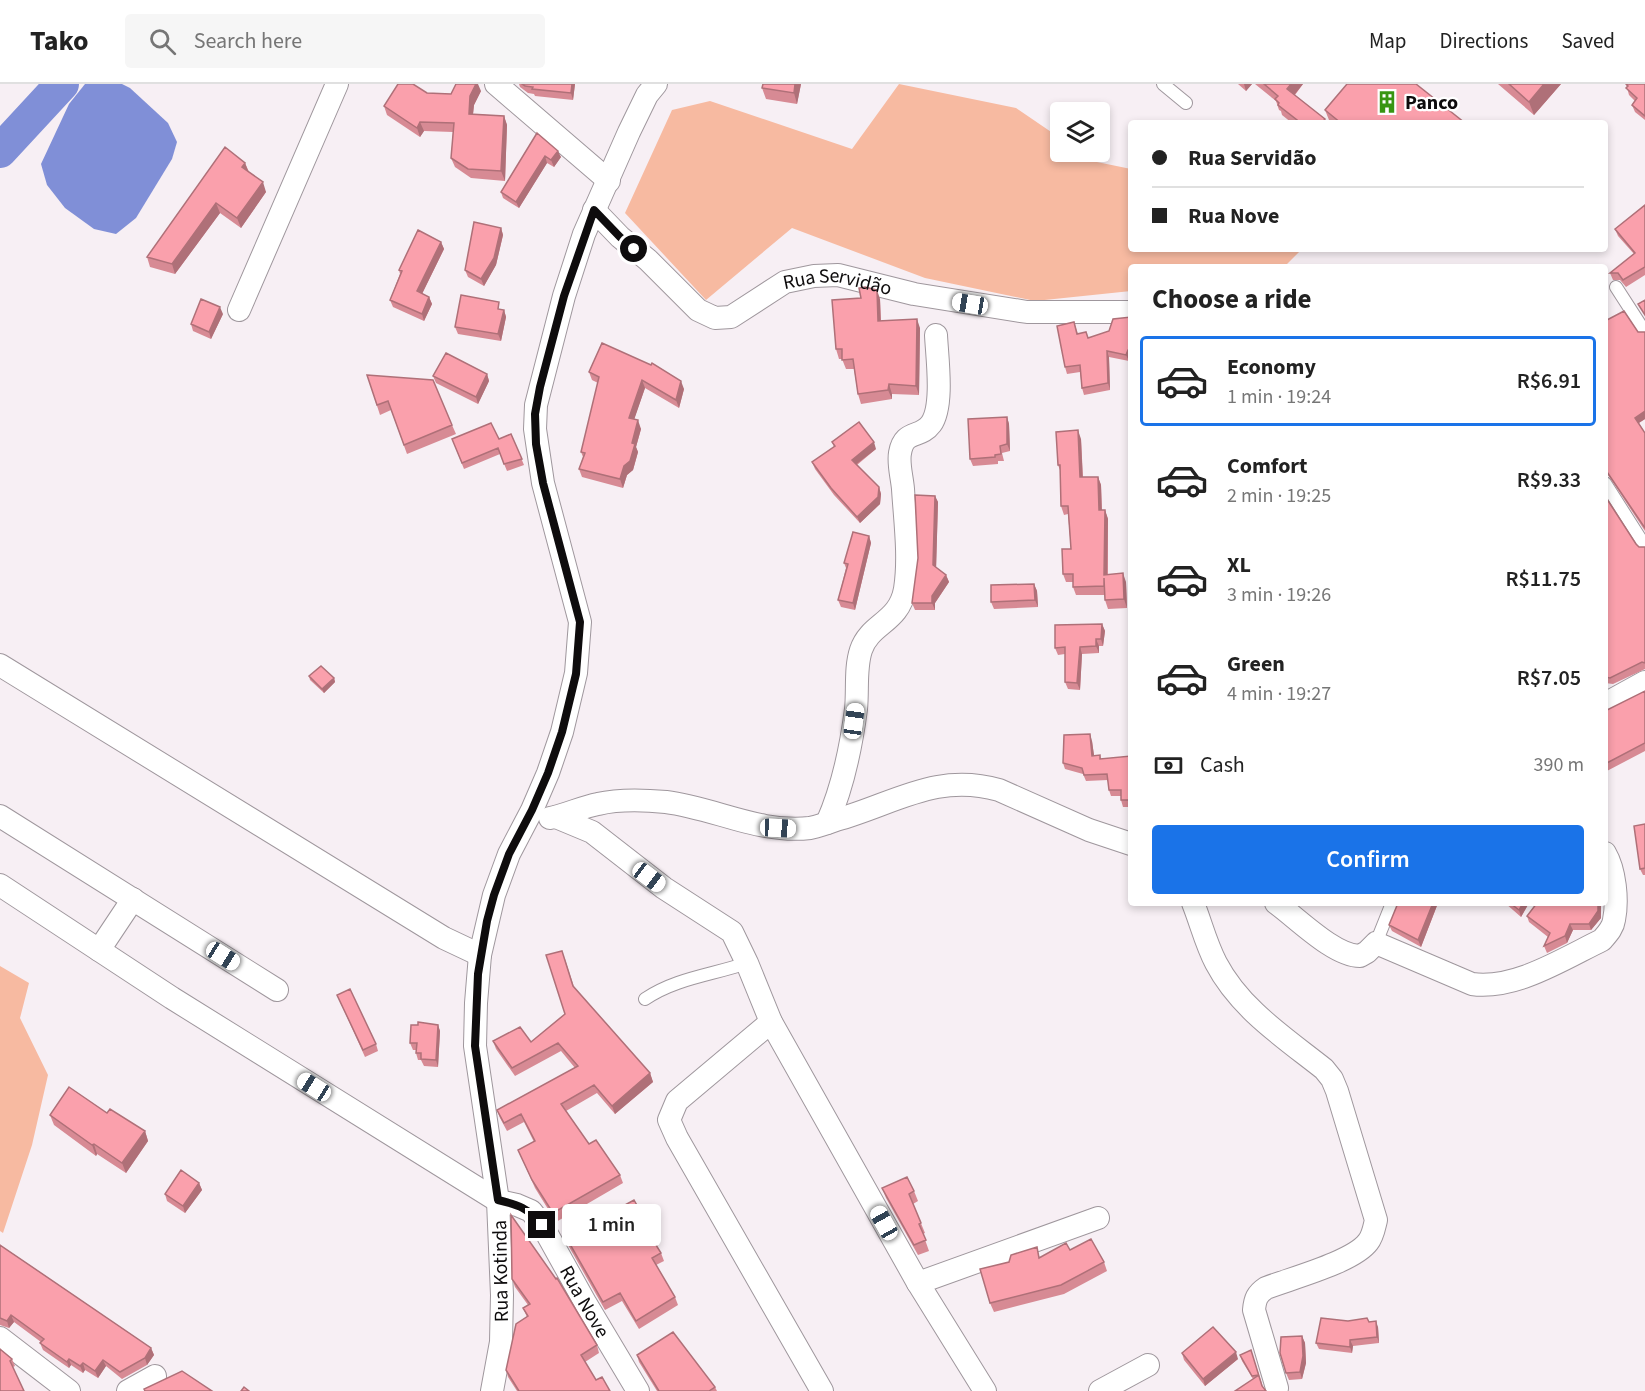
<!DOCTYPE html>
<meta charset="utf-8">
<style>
:root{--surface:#fff;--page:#f6f6f6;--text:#222;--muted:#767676;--line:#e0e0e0;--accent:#1a73e8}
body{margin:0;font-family:"Source Sans 3",sans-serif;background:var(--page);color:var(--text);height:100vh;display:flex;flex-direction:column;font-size:22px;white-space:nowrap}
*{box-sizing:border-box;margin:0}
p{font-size:20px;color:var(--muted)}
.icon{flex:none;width:33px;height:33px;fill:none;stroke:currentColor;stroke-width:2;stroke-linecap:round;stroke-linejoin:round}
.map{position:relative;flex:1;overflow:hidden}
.drawer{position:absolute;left:1128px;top:180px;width:480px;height:642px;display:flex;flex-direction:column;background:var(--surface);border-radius:6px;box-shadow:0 3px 9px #0003}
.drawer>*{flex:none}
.banner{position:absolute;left:1128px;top:36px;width:480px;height:132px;border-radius:6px;box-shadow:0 3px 9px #0003;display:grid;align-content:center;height:132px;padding:0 24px;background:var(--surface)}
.fabs{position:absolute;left:1050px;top:18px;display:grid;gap:12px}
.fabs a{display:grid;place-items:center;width:60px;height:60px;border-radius:6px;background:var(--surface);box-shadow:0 3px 9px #0003;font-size:30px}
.end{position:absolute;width:27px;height:27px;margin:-14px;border:8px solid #0e0c0d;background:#fff;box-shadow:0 0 0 3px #fff}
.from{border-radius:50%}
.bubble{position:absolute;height:42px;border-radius:6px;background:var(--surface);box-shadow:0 3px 9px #0003;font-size:20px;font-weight:600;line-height:42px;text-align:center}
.car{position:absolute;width:18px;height:36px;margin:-18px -9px;border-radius:8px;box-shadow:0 0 4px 2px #0007;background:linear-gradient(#fff 24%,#345 0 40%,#fff 0 76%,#345 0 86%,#fff 0)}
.banner b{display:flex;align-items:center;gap:21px;height:57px;font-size:22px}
.banner b+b{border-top:2px solid var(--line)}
.banner i{width:15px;height:15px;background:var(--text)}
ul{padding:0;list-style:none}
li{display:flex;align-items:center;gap:18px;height:90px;margin:0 12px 9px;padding:0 12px;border:3px solid transparent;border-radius:6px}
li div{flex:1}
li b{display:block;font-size:22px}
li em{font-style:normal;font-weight:600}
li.active{border-color:var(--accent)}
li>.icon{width:54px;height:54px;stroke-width:1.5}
h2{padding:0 24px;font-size:27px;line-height:72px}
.pay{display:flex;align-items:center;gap:15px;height:66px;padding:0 24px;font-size:22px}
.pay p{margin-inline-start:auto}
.button{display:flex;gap:12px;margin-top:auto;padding:12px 24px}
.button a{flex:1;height:69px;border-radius:6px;background:var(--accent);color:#fff;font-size:24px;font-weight:600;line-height:69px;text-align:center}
header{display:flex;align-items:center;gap:36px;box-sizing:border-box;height:84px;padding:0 30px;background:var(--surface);border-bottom:2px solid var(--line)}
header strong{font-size:28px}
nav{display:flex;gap:33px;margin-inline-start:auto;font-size:21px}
.search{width:420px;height:54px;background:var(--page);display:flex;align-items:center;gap:15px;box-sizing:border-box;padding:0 21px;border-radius:6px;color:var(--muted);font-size:22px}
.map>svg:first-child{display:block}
.green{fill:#f7baa1}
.water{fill:#808fd7}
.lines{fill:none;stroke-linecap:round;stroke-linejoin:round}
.river{stroke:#808fd7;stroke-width:34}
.lane-casing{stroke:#9f979d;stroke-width:14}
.street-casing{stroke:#9f979d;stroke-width:24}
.lane{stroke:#fff;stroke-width:12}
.street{stroke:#fff;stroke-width:22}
.wall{fill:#d78a94}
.shaded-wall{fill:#af7078}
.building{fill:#faa0ac;stroke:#af7078;stroke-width:1.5}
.route{stroke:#0e0c0d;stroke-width:8}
.labels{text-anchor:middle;stroke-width:4.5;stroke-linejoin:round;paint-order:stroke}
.poi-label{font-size:20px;font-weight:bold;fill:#0e0c0d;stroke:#fff;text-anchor:start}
.street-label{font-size:20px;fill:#0e0c0d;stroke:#fff}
</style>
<header>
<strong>Tako</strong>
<div class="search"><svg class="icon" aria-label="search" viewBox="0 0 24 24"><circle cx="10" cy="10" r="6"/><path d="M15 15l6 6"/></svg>Search here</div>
<nav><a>Map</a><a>Directions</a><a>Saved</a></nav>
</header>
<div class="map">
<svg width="1645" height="1307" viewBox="0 0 1645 1307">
<rect width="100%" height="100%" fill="#f7eff4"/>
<path class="green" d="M899,0L1016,24L1060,54V68H1081L1097,78L1131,85V165H1302L1284,183H1131V207L1035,217L925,194L792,144L706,216L625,129L672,26L710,17L852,65Z
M0,882L29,899L20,934L48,991L32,1061L3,1149L0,1147Z"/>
<path class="water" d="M85,0H122L130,4L168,39L177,58L172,75L136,134L116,150L94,145L65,124L47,101L41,80L69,20Z"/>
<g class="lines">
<path class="river" d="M0,67L62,0"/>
<g class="lane-casing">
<path id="lane" d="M1163,0L1186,19
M1616,203L1645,248
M1605,399L1645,462
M1376,859L1392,819
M645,915C676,894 712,891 747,879"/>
</g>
<g class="street-casing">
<g id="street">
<path d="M496,0L609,97"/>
<path id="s1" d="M594,126L620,153L648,176L698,226L715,234L731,233L785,198L814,192L838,191L914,210L1027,228H1131"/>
<path d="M239,226L337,0"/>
<path d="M0,581L444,854L480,871"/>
<path d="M1605,620L1645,598"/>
<path d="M0,732L277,906"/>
<path d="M556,733L592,748L664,804L732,848L747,879L771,938L918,1199L985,1307"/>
<path d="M550,734C566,731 582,723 598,720C619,715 645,716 666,718C714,724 761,750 810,744C819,742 828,739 836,736C894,720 936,688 999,706L1089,746L1131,760"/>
<path d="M827,739C843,703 851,664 856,625C858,606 855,584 861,566C870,539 899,539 905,505C910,473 905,437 903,405C902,393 898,380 900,369C904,345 920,355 931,340C944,322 937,273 936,251"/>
<path id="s2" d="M0,801L172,914L498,1117L517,1121L531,1127L542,1141L586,1220L638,1307"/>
<path d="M1193,819C1201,839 1206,860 1216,879C1240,925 1285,954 1324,985L1332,995L1337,1007L1376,1136C1374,1144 1373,1152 1368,1158C1353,1178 1292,1194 1266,1204C1257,1210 1255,1215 1254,1226L1277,1304"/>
<path d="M1276,819C1297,834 1334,872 1360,872L1367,868L1376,859L1472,900C1515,906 1563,875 1602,856C1607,850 1613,844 1614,836C1618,816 1615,786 1605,769"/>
<path d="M99,866L133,815"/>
<path d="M771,938L677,1017L669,1036L677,1054L822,1307"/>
<path d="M918,1199L1098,1134"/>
<path d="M0,1254L69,1307"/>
<path d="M128,1307L155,1292"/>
<path d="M492,1307L501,1258L502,1211L498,1117L475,962L476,919L480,871L494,811L509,770L532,726L548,689L562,648L576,589L580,538L543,399L535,345L536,321L564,212L584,150L629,48L647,11L656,0"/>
<path d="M1100,1307L1148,1281"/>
</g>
</g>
<use href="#lane" class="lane"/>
<use href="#street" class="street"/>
</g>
<path class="wall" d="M519,0H575L573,16L535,12L534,10L528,9L520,3Z
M801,0L797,20L766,15L762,4Z
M1238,0H1252L1246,7Z
M1255,0H1303L1295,11L1325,35L1326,39H1292L1282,31L1281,27L1279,26L1276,17Z
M1498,0H1561L1534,31Z
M1626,0H1645V36L1635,28L1632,21L1635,17L1629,11Z
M481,7L474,21L473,30L504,32L507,41L505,97L471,94L455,83L451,74L453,48L424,47L420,53L387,31L384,22L427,9L451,10Z
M1325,26L1465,39H1332L1329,36Z
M537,49L561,73L554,83L547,79L519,124L503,114L501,108Z
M245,79L249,88L266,108L241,144L220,129L175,190L150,183L147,173Z
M1645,121V191L1626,203L1620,196H1613L1610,189L1634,170L1618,152L1615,145Z
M501,144L503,151L496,181L484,202L468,193L465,186Z
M441,158L444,165L422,210L429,213L432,220L424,237L393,223L390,216L400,190L399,186Z
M880,215L881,237L920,244L919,311L892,310V315L861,320L858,310L854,285H846L842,275H839L836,265Z
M501,226H504L506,233L501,257L458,250L455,243Z
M223,230L211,255L193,247L191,240Z
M1131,233V272L1129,277L1109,273L1110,306L1084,311L1082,304L1080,288L1067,290L1065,283L1074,238L1078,250L1088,254L1109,247Z
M1605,237L1638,248H1645V335L1639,339L1645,349V447L1608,391L1605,392Z
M602,259L684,305L679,324L645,304L634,335L641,345L636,363L638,368L633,386L627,391L623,404L582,393L579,385L583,373L581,368L598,299L592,296L589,288Z
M487,290L489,297L478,320L436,299L433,292Z
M367,291L452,341L456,350L407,370L391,326L380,331Z
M1007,333L1009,340L1010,367L1002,369L1004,377H998V380L973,382L970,375Z
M511,350L524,381L507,387L500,370L464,385L452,355H499Z
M1081,355L1083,393H1098L1101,401L1102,426H1105L1108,435V490L1126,498L1127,524L1108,525L1105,516V511H1076L1073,503V498H1066L1063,490L1071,465L1068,430L1064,431L1061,422L1060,386L1058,381Z
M832,358L876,365L857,381L879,403L881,410L880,420L860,439L834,411L815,385L812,378L834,363Z
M935,412L938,418L936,483L946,491L949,498L935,519V526H915L912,519Z
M1605,412L1636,460L1639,463H1645V585L1613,600L1605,599Z
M869,452L871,459L855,526L841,523L838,516L846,484L844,479Z
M1034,500L1037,507L1038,523L994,525L991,518Z
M1102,540L1105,547L1103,562H1099V569L1082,570L1080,606L1068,605L1065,598V570L1058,571L1055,564Z
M309,592L334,594L335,598L324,609L310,596Z
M1645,607V667L1605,688V627Z
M1092,657L1094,672L1100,671L1101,675L1131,672V723H1123L1121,716V712H1111L1109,706L1108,696L1086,697L1083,690L1065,685L1063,679Z
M1645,740V791H1643L1640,785Z
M1398,819H1438L1421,863L1392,847L1389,841Z
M1505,819H1529L1521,833Z
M1537,819H1601V834L1591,846H1573L1567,859L1547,869L1544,862L1548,853L1529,838L1527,832Z
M565,875L574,903L650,989L653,998L615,1030L597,1009L566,1027L589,1060L620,1091L623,1099L556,1138L535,1104L518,1066L534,1058L524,1038L507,1047L500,1034L497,1026L575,984L561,967L515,992L496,965L493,957L531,958L565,930Z
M337,911L376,960L378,967L365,973Z
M418,941H438L440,947L438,983L424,982L421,976H418L416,969V966H413L410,959Z
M50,1031L145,1047L148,1057L126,1089L97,1070L96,1072L54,1041Z
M199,1099L202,1106L185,1129L167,1117L165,1110Z
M882,1104L914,1107L918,1117L913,1120L925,1149L923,1150L929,1167L918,1171L886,1114Z
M642,1130L645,1138L642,1139L661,1169L664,1177L656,1181L675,1213L678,1221L639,1245L622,1217L605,1226L568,1161L566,1153Z
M0,1161L151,1264L154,1271L147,1281L122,1295L106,1282L98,1294L85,1286L83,1289L71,1281L69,1284L43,1266L40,1259L41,1258L14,1238L9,1244L0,1241Z
M1070,1166L1104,1178L1107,1187L1064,1210L994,1228L990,1219L1040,1174Z
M512,1195L597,1261L599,1269L585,1278L596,1296L610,1307H517L508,1293L506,1286L527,1233L523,1224L528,1221L515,1203Z
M1348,1237L1369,1238L1378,1243L1379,1259L1353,1262L1352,1269L1319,1265L1316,1259Z
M1302,1252L1305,1259L1306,1279L1302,1295L1289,1296L1286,1289Z
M0,1265L12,1275L15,1282L13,1283Z
M1251,1266L1263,1303L1253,1295L1242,1277L1240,1271Z
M1182,1269L1238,1275L1205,1302L1184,1276Z
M637,1271L715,1303L717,1307H657L639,1278Z"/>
<path class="shaded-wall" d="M476,0H478L481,7L474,21L472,39L469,30L470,12Z
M572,0H575L573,16L571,9Z
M795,0H801L797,20L794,9Z
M1244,0H1252L1246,7Z
M1291,0H1303L1291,15L1287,5Z
M1544,0H1561L1534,31L1529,18Z
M504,32L507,41L505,97L501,87Z
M420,38L424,47L420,53L417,44Z
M558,67L561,73L554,83L551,76Z
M545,72L547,79L519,124L516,118Z
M245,79L249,89L242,83Z
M263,98L266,108L241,144L237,134Z
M216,119L220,129L175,190L172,180Z
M501,144L503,151L496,181L484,202L481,195Z
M441,158L444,165L420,214L417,207Z
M877,206L880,215L881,246L878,237Z
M429,213L432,220L424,237L422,230Z
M220,223L223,230L211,255L209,248Z
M504,226L506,233L501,257L498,250Z
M917,235L920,244L919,311L916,302Z
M1128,266L1130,272L1129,277L1126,271Z
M1107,267L1109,273L1110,306L1108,299Z
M487,290L489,297L478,320L476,313Z
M642,296L645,304L632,342L629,334Z
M681,297L684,305L679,324L676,316Z
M889,300L892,310V315L888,306Z
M1645,327V335L1637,340L1635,334Z
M1007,333L1009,340L1010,367L1007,360Z
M638,336L641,345L636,363L638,368L633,386L627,391L623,404L620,395L632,359Z
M1078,346L1081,355L1083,401L1080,393Z
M874,358L876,365L854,382L852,376Z
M1098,393L1101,401L1102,434L1099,426Z
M879,403L881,410L880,420L860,439L857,433Z
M935,412L938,418L936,488L933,481Z
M1105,426L1108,435L1107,499L1104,491Z
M869,452L871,459L855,526L853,519Z
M1123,489L1126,498L1127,524L1124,515Z
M946,491L949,498L935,519V526L932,519V512Z
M1034,500L1037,507L1038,523L1035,516Z
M1102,540L1105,547L1103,562L1101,555Z
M1096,555L1099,562V569L1096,562Z
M1080,563L1082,570L1080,606L1077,599Z
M334,594L335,598L324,609L322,605Z
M1090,650L1092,657L1095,678L1092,672Z
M1433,819H1438L1421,863L1418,856Z
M1523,819H1529L1521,833L1519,826Z
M1598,819H1601V834L1591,846L1589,840Z
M1570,840L1573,846L1567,859L1565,852Z
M438,941L440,947L438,983L436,976Z
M650,989L653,998L615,1030L612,1022Z
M145,1047L148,1057L126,1089L122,1079Z
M94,1060L97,1070L96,1072L92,1061Z
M199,1099L202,1106L185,1129L183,1122Z
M11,1231L14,1238L9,1244L7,1237Z
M1376,1237L1378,1243L1379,1259L1377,1253Z
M1302,1252L1305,1259L1306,1279L1302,1295L1300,1288Z
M1350,1256L1353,1262L1352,1269L1350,1263Z
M151,1264L154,1271L147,1281L145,1274Z
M1236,1268L1238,1275L1205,1302L1203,1295Z
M69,1275L71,1281L69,1284L67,1278Z
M103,1276L106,1282L98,1294L95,1287Z
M83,1279L85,1286L83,1289L80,1282Z"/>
<path class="building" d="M398,0H413L427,9L451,10L456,0H476L470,12L469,30L504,32L501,87L468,85L451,74L454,39L420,38L417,44L384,22Z
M522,0H572L571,9L532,5L533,3L525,2Z
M763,0H795L794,9L762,4Z
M1264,0H1291L1287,5L1325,35L1321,39H1301L1278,21L1279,19L1275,15L1278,12Z
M1347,0H1416L1465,39H1341L1325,26Z
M1509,0H1544L1529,18Z
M1626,0H1645V32L1632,21L1637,14L1626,4L1628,2Z
M537,49L558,67L551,76L545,72L516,118L501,108Z
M225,63L245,79L242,83L263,98L237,134L216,119L172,180L147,173Z
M1645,121V183L1623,196L1618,189H1610L1635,169L1615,145Z
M474,138L501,144L494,174L481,195L465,186Z
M418,146L441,158L417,207L429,213L422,230L390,216L402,187L399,186Z
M865,203L877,206L878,237L917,235L916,302L889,300L888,306L858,310L853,275L842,276V265H836L832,216L861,214L859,204Z
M461,211L499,218L498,225L504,226L498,250L455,243Z
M201,215L220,223L209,248L191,240Z
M1645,216V231L1638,220Z
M1624,227L1638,248H1645V327L1635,334L1645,349V444L1605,385V237Z
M1131,233V261L1130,266H1128L1126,271L1107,267L1108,299L1082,304L1080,281L1065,283L1057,242L1074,238L1077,250L1086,248L1088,254L1109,247L1113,235Z
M602,259L651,281L652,279L681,297L676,316L642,296L629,334L638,336L632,359L635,360L630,377L624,382L620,395L579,385L585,369L581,368L599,293L589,288Z
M446,269L487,290L476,313L433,292Z
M367,291L433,296L452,341L404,361L388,317L377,321Z
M1007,333V360L1000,362L1001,370L995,371V373L970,375L968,335Z
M859,338L874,358L852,376L879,403L878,413L857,433L831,404L812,378L835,362L832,358Z
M491,339L499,355L511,350L522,375L504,380L498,364L462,379L452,355Z
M1078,346L1080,393H1098L1099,426H1105L1104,491L1123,489L1124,515L1105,516L1104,494V502L1073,503V490H1063L1062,465H1071L1068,422H1061L1060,381H1058L1056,348Z
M915,411L935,412L933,481L946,491L932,512V519H912L918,474Z
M1605,412L1636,460L1639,463H1645V579L1642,578L1610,594L1605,593Z
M853,448L869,452L853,519L838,516L848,480L844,479Z
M1034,500L1035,516L991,518V501Z
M1102,540L1101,555H1096V562L1080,563L1077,599L1065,598V563L1055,564V541Z
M321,582L334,594L322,605L309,592Z
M1645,607V659L1605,680V627Z
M1090,650L1092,672L1100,671V675L1131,672V716H1121V706H1109L1107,690L1084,691L1082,684L1063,679L1064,651Z
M1645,740V784L1640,785L1634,742Z
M1398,819H1433L1418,856L1389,841Z
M1510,819H1523L1519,826Z
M1537,819H1598V827L1589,840H1570L1565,852L1544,862L1550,849L1527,832Z
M562,867L573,902L650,989L612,1022L594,1001L561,1020L589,1060L596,1056L620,1091L553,1129L532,1096L518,1066L535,1057L521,1030L504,1039L497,1026L578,982L558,959L512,984L493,957L520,943L531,958L565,930L546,871Z
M350,905L376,960L363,966L337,911Z
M418,938L438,941L436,976L421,975V969H416L417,959H410L411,941H418Z
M69,1003L107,1029L110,1025L145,1047L122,1079L94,1060L92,1061L50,1031Z
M181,1086L199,1099L183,1122L165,1110Z
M907,1093L914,1107L909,1110L921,1139L919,1140L926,1156L914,1161L882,1104Z
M634,1116L642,1130L638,1132L661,1169L652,1174L675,1213L636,1237L620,1209L603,1218L566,1153Z
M511,1131L556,1195L557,1194L597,1261L581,1271L596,1296L602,1293L610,1307H519L506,1286L516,1240L528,1232L523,1224L530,1220L512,1195Z
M1091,1155L1104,1178L1061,1201L990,1219L980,1185L1009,1178L1011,1171L1037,1163L1039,1174L1066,1159L1070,1166Z
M0,1161L151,1264L145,1274L120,1288L103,1276L95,1287L83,1279L80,1282L69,1275L67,1278L40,1259L44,1255L11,1231L7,1237L0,1234Z
M1321,1234L1348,1237L1367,1234L1369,1238L1376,1237L1377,1253L1350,1256V1263L1316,1259Z
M1213,1243L1236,1268L1203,1295L1182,1269Z
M673,1248L715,1303L709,1307H659L637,1271Z
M1302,1252L1303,1272L1300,1288L1286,1289L1280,1269L1281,1253Z
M0,1265L12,1275L10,1277L24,1307H0Z
M1251,1266L1262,1302L1266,1307H1235L1259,1291L1252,1292L1240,1271Z
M182,1287L212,1307H144H145L144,1305Z
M244,1303L249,1307H241Z"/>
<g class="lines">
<path class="route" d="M542,1141C528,1124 519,1121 498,1116L475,962L478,890L487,837L494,811L509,770L532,726L548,689L562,648L576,590L580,538L543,399L536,360L535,330L540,303L564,212L594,126L620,153L634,165"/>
</g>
<defs>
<g id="building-bare" transform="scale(1.8)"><path d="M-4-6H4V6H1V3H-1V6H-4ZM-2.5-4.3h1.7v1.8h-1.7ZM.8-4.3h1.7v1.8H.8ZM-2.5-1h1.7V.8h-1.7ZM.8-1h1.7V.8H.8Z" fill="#389512" stroke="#fff" stroke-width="2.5" paint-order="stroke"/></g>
</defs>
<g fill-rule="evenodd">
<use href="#building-bare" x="1387" y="18"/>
</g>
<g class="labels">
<g class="poi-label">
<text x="1405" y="25">Panco</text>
</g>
<g class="street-label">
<text dy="7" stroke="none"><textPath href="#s1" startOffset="297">Rua Servidão</textPath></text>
<text transform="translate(500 1187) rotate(-91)" y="7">Rua Kotinda</text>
<text dy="7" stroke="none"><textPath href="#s2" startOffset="730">Rua Nove</textPath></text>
</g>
</g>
</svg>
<div class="fabs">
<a><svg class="icon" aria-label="layers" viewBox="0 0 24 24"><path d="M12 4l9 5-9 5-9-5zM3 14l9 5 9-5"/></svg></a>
</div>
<i class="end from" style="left:634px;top:165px"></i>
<i class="end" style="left:542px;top:1141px"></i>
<div class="bubble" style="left:562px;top:1120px;width:99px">1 min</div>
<i class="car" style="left:970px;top:220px;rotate:280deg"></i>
<i class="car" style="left:854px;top:637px;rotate:8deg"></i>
<i class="car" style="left:778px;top:744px;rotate:93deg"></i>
<i class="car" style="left:649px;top:793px;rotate:127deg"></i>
<i class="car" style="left:223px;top:872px;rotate:122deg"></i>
<i class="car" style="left:314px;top:1003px;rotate:302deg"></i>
<i class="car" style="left:884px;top:1139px;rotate:331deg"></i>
<div class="banner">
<b><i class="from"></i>Rua Servidão</b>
<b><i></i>Rua Nove</b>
</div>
<section class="drawer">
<h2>Choose a ride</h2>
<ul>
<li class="active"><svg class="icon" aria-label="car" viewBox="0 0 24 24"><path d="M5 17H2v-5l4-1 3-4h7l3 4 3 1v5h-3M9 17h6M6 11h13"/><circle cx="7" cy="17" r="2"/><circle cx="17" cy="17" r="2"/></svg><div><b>Economy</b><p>1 min · 19:24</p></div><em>R$6.91</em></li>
<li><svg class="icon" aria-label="car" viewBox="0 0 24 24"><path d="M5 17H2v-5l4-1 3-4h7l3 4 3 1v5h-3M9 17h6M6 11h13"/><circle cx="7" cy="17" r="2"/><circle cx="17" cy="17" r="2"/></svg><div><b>Comfort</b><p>2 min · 19:25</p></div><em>R$9.33</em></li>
<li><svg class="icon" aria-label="car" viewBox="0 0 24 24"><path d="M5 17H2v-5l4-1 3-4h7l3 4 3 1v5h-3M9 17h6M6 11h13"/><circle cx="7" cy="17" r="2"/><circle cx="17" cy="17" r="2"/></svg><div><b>XL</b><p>3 min · 19:26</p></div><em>R$11.75</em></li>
<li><svg class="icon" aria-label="car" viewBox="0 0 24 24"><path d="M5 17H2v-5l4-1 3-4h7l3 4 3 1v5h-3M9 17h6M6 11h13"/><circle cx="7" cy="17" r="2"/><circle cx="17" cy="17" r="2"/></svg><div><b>Green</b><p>4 min · 19:27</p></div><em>R$7.05</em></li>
</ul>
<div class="pay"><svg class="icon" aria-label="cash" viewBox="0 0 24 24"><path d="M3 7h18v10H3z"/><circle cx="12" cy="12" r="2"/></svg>Cash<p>390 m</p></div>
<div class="button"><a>Confirm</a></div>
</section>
</div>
